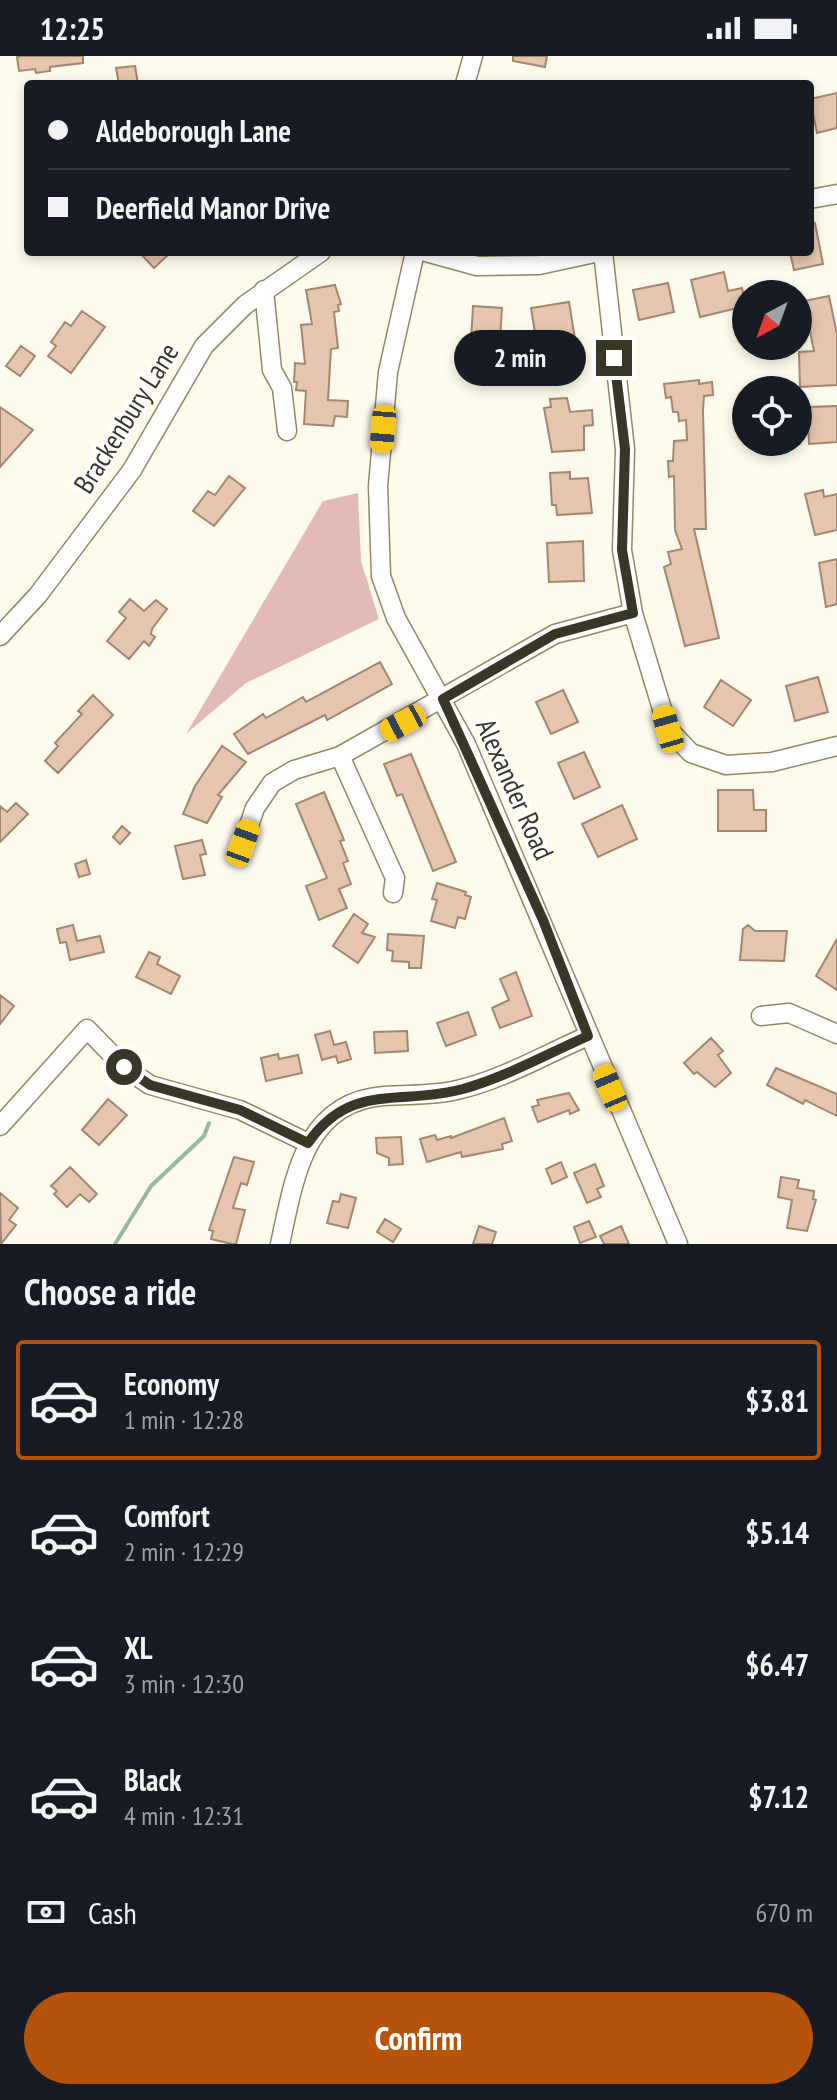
<!DOCTYPE html>
<meta charset="utf-8">
<style>
:root{--surface:#171b24;--page:#20242c;--text:#f1f3f6;--muted:#9ea1a6;--line:#363941;--accent:#b45309}
body{margin:0;font-family:"PT Sans Narrow",sans-serif;background:var(--page);color:var(--text);height:100vh;display:flex;flex-direction:column;font-size:30px;white-space:nowrap}
*{box-sizing:border-box;margin:0}
p{font-size:26px;color:var(--muted)}
.icon{flex:none;width:44px;height:44px;fill:none;stroke:currentColor;stroke-width:2;stroke-linecap:round;stroke-linejoin:round}
.map{position:relative;height:1188px;overflow:hidden}
.sheet{display:flex;flex-direction:column;background:var(--surface);flex:1}
.sheet>*{flex:none}
.guide{position:absolute;left:24px;top:24px;width:790px;height:176px;border-radius:8px;box-shadow:0 4px 12px #0003;display:grid;align-content:center;height:176px;padding:0 24px;background:var(--surface)}
.needle{width:52px;rotate:221deg}
.buttons{position:absolute;left:732px;top:224px;display:grid;gap:16px}
.buttons a{display:grid;place-items:center;width:80px;height:80px;border-radius:50%;background:var(--surface);box-shadow:0 4px 12px #0003;font-size:40px}
.end{position:absolute;width:36px;height:36px;margin:-18px;border:10px solid #393527;background:#fff;box-shadow:0 0 0 4px #fff}
.from{border-radius:50%}
.bubble{position:absolute;height:56px;border-radius:28px;background:var(--surface);box-shadow:0 4px 12px #0003;font-size:26px;font-weight:800;line-height:56px;text-align:center}
.car{position:absolute;width:24px;height:48px;margin:-24px -12px;border-radius:10px;box-shadow:0 0 6px 2px #0007;background:linear-gradient(#f5c518 24%,#345 0 40%,#f5c518 0 76%,#345 0 86%,#f5c518 0)}
.guide b{display:flex;align-items:center;gap:28px;height:76px;font-size:30px}
.guide b+b{border-top:2px solid var(--line)}
.guide i{width:20px;height:20px;background:var(--text)}
ul{padding:0;list-style:none}
li{display:flex;align-items:center;gap:24px;height:120px;margin:0 16px 12px;padding:0 8px;border:4px solid transparent;border-radius:8px}
li div{flex:1}
li b{display:block;font-size:30px}
li em{font-style:normal;font-weight:800}
li.on{border-color:var(--accent)}
li>.icon{width:72px;height:72px;stroke-width:1.5}
h2{padding:0 24px;font-size:36px;line-height:96px}
.pay{display:flex;align-items:center;gap:20px;height:88px;padding:0 24px;font-size:30px}
.pay p{margin-inline-start:auto}
.primary-button{display:flex;gap:16px;margin-top:auto;padding:16px 24px}
.primary-button a{flex:1;height:92px;border-radius:48px;background:var(--accent);color:#fff;font-size:32px;font-weight:800;line-height:92px;text-align:center}
.status{display:flex;justify-content:space-between;align-items:center;height:56px;padding:0 40px;background:var(--surface);direction:ltr}
.status svg{height:22px;fill:currentColor}
.map>svg:first-child{display:block}
.forest{fill:#e4bab6}
.lines{fill:none;stroke-linecap:round;stroke-linejoin:round}
.stream{stroke:#94b9a4;stroke-width:4}
.building{fill:#e5c5ad;stroke:#a3866f;stroke-width:2}
.minor-casing{stroke:#928867;stroke-width:21}
.minor{stroke:#fff;stroke-width:18}
.route{stroke:#393527;stroke-width:10}
.labels{text-anchor:middle;stroke-width:6;stroke-linejoin:round;paint-order:stroke}
.street-label{font-size:28px;fill:#393527;stroke:#fff}
</style>
<div class="status"><b>12:25</b><svg viewBox="0 0 49 12"><path d="M0 12V9h3v3zM5 12V6h3v6zM10 12V3h3v9zM15 12V0h3v12zM26 1h20v11H26zM47 4h2v5h-2z"/></svg></div>
<div class="map">
<svg width="837" height="1188" viewBox="0 0 837 1188">
<rect width="100%" height="100%" fill="#fffbec"/>
<path class="forest" d="M358,437L361,505L379,563L246,627L186,678L323,445Z"/>
<g class="lines">
<path class="stream" d="M115,1188L151,1130L204,1080L209,1067"/>
</g>
<path class="building" d="M21,0H83V7L50,11V15L36,17L35,13L19,15L17,1Z
M513,0H547L545,11L513,5Z
M135,10L138,28H119L116,12Z
M837,37V72L817,77L810,43Z
M815,167L823,208L794,214L790,196H810V168Z
M139,196H171L154,212Z
M724,216L728,235L742,232L746,250L700,261L691,224Z
M668,227L674,256L639,264L633,234Z
M335,229L341,248L338,249L339,255L334,256L338,292L331,293L328,344L348,345L347,361L335,360L333,370L304,368L306,335L296,334L297,326H294L295,307L305,308L301,269L312,268L306,234Z
M829,240L837,278V329L800,331L799,296L814,295L804,245Z
M569,246L575,283L537,289L531,252Z
M473,250L502,252L500,285L471,283Z
M82,255L105,271L71,317L48,300L56,290L51,286L65,266L71,270Z
M21,290L35,300L20,320L6,310Z
M699,324V328L712,326L713,339L704,340L703,354L706,473H694L719,582L685,590L664,511L671,508L668,496L682,493L675,474L674,420L669,421L668,405H673L674,385L687,384L686,364L679,365L678,356H673L671,341L666,342L664,328Z
M567,342L570,356L592,354L593,369L584,370V394L552,396L544,352L551,351L550,343Z
M837,350V386L809,388L807,351Z
M0,351L33,374L0,411Z
M570,416V423L588,422L592,457L557,459L556,449H552L550,417Z
M229,420L245,432L214,470L193,455L208,435L215,439Z
M823,434L824,441L837,438V474L815,479L805,438Z
M583,485L584,525L549,526L547,487Z
M837,503V548L826,551L819,507Z
M130,543L144,555L156,544L167,553L152,573L151,578L155,581L149,590L144,585L129,603L107,585L126,562L119,556Z
M380,606L392,628L327,664L325,659L248,698L234,678L263,658L266,662L303,641L306,646Z
M818,621L828,656L795,665L786,630Z
M721,624L751,644L733,670L704,651Z
M563,634L578,666L551,678L536,646Z
M93,639L113,659L58,717L45,705L58,690L55,687L82,658L78,655Z
M222,690L246,706L218,739L222,741L207,767L183,758L195,730Z
M584,696L600,731L574,743L558,707Z
M411,698L456,806L433,815L402,738L397,740L384,708Z
M718,734H753L754,754H766V775H718Z
M324,736L344,784L340,785L348,805L343,807L351,828L339,833L347,852L319,864L306,830L327,822L296,748Z
M16,747L28,758L0,786V750L7,756Z
M622,749L637,783L598,801L582,768Z
M122,770L130,777L120,788L113,781Z
M202,784L206,798L200,799L205,819L183,823L175,790Z
M86,804L90,818L79,821L75,808Z
M437,827L466,836L465,839L471,841L465,863L458,861L455,872L431,865L437,844L432,843Z
M354,858L368,868L362,877L375,881L358,907L333,890Z
M73,869L77,885L100,880L104,896L70,904L66,886L60,887L57,873Z
M748,869L755,875H787L784,905L740,904L743,873Z
M388,878L424,880L421,912H409V906L392,905L393,895L387,894Z
M837,883V934L816,920Z
M149,896L160,901L157,908L180,920L171,938L136,921Z
M516,916L532,960L500,972L492,952L509,944L500,923Z
M0,939L14,950L0,968Z
M468,956L476,979L446,990L437,967Z
M330,975L334,989L346,986L351,1003L338,1007L336,1000L322,1004L315,979Z
M407,975L408,995L375,997L374,976Z
M711,982L723,995L718,999L731,1017L715,1031L697,1016L694,1018L684,1007Z
M278,998L279,1003L298,999L302,1017L266,1025L261,1002Z
M776,1012L837,1038V1060L805,1044L803,1048L767,1029Z
M569,1037L579,1054L570,1058L569,1054L538,1066L532,1051L539,1049L537,1044Z
M108,1043L127,1059L99,1089L82,1074Z
M504,1062L512,1085L502,1088L503,1093L462,1101L461,1096L427,1106L420,1083L435,1079L437,1084L451,1080V1082Z
M401,1081L403,1108L389,1109V1102L377,1097L376,1082Z
M234,1101L254,1106L247,1129L241,1127L233,1152L245,1154L236,1188H232L211,1183L213,1175L209,1174Z
M561,1106L567,1121L552,1128L546,1113Z
M595,1108L604,1130L597,1133L601,1141L587,1147L574,1117Z
M70,1111L97,1138L89,1146L80,1138L67,1151L54,1138L57,1135L51,1130Z
M781,1121L799,1124L797,1132L814,1135L813,1143L816,1144L807,1175L787,1172L792,1144L778,1141Z
M0,1137L18,1152L9,1164L16,1169L1,1188Z
M341,1138L356,1142L348,1172L327,1167L333,1145L339,1146Z
M385,1163L401,1173L393,1186L377,1176Z
M589,1165L596,1181L580,1187L574,1171Z
M479,1170L496,1176L492,1188H473Z
M621,1170L629,1188H604L600,1180Z"/>
<g class="lines">
<g class="minor-casing">
<path id="minor" d="M465,28L473,0
M810,143L837,138
M415,196L388,316L378,430L381,520L396,562L466,688L678,1188
M426,196L477,210L539,209L599,196
M603,196L625,393L622,494L633,557L668,673L691,697L726,709L772,706L837,690
M264,234L272,314L282,332L287,375
M0,580L38,539L132,414L204,290L245,249L321,196
M340,700L395,822L393,837
M243,787L255,752L272,727L294,714L340,700L555,578L633,557
M761,960L789,957L837,978
M0,1070L87,973L124,1011L150,1029L240,1054L308,1087
M280,1188C294,1125 303,1046 384,1040C409,1038 432,1040 457,1034C502,1024 546,998 588,980"/>
</g>
<use href="#minor" class="minor"/>
</g>
<g class="lines">
<path class="route" d="M124,1011L150,1029L240,1054L308,1087C351,1025 401,1050 463,1033C506,1021 547,998 588,980L543,864L443,643L555,578L633,557L622,494L625,393L614,302"/>
</g>
<g class="labels">
<g class="street-label">
<text transform="translate(126 362) rotate(-58)" y="10">Brackenbury Lane</text>
<text transform="translate(515 733) rotate(66)" y="10">Alexander Road</text>
</g>
</g>
</svg>
<div class="buttons">
<a><svg class="needle" viewBox="-14 -14 28 28"><path d="M0-13l5 13h-10z" fill="#e53935"/><path d="M0 13l5-13h-10z" fill="#9ea1a6"/></svg></a>
<a><svg class="icon" aria-label="locate" viewBox="0 0 24 24"><circle cx="12" cy="12" r="6"/><path d="M12 2v4M12 18v4M2 12h4M18 12h4"/></svg></a>
</div>
<i class="end from" style="left:124px;top:1011px"></i>
<i class="end" style="left:614px;top:302px"></i>
<div class="bubble" style="left:454px;top:274px;width:132px">2 min</div>
<i class="car" style="left:383px;top:373px;rotate:185deg"></i>
<i class="car" style="left:403px;top:667px;rotate:242deg"></i>
<i class="car" style="left:668px;top:673px;rotate:344deg"></i>
<i class="car" style="left:243px;top:787px;rotate:20deg"></i>
<i class="car" style="left:610px;top:1032px;rotate:337deg"></i>
<div class="guide">
<b><i class="from"></i>Aldeborough Lane</b>
<b><i></i>Deerfield Manor Drive</b>
</div>
</div>
<section class="sheet">
<h2>Choose a ride</h2>
<ul>
<li class="on"><svg class="icon" aria-label="car" viewBox="0 0 24 24"><path d="M5 17H2v-5l4-1 3-4h7l3 4 3 1v5h-3M9 17h6M6 11h13"/><circle cx="7" cy="17" r="2"/><circle cx="17" cy="17" r="2"/></svg><div><b>Economy</b><p>1 min · 12:28</p></div><em>$3.81</em></li>
<li><svg class="icon" aria-label="car" viewBox="0 0 24 24"><path d="M5 17H2v-5l4-1 3-4h7l3 4 3 1v5h-3M9 17h6M6 11h13"/><circle cx="7" cy="17" r="2"/><circle cx="17" cy="17" r="2"/></svg><div><b>Comfort</b><p>2 min · 12:29</p></div><em>$5.14</em></li>
<li><svg class="icon" aria-label="car" viewBox="0 0 24 24"><path d="M5 17H2v-5l4-1 3-4h7l3 4 3 1v5h-3M9 17h6M6 11h13"/><circle cx="7" cy="17" r="2"/><circle cx="17" cy="17" r="2"/></svg><div><b>XL</b><p>3 min · 12:30</p></div><em>$6.47</em></li>
<li><svg class="icon" aria-label="car" viewBox="0 0 24 24"><path d="M5 17H2v-5l4-1 3-4h7l3 4 3 1v5h-3M9 17h6M6 11h13"/><circle cx="7" cy="17" r="2"/><circle cx="17" cy="17" r="2"/></svg><div><b>Black</b><p>4 min · 12:31</p></div><em>$7.12</em></li>
</ul>
<div class="pay"><svg class="icon" aria-label="cash" viewBox="0 0 24 24"><path d="M3 7h18v10H3z"/><circle cx="12" cy="12" r="2"/></svg>Cash<p>670 m</p></div>
<div class="primary-button"><a>Confirm</a></div>
</section>
